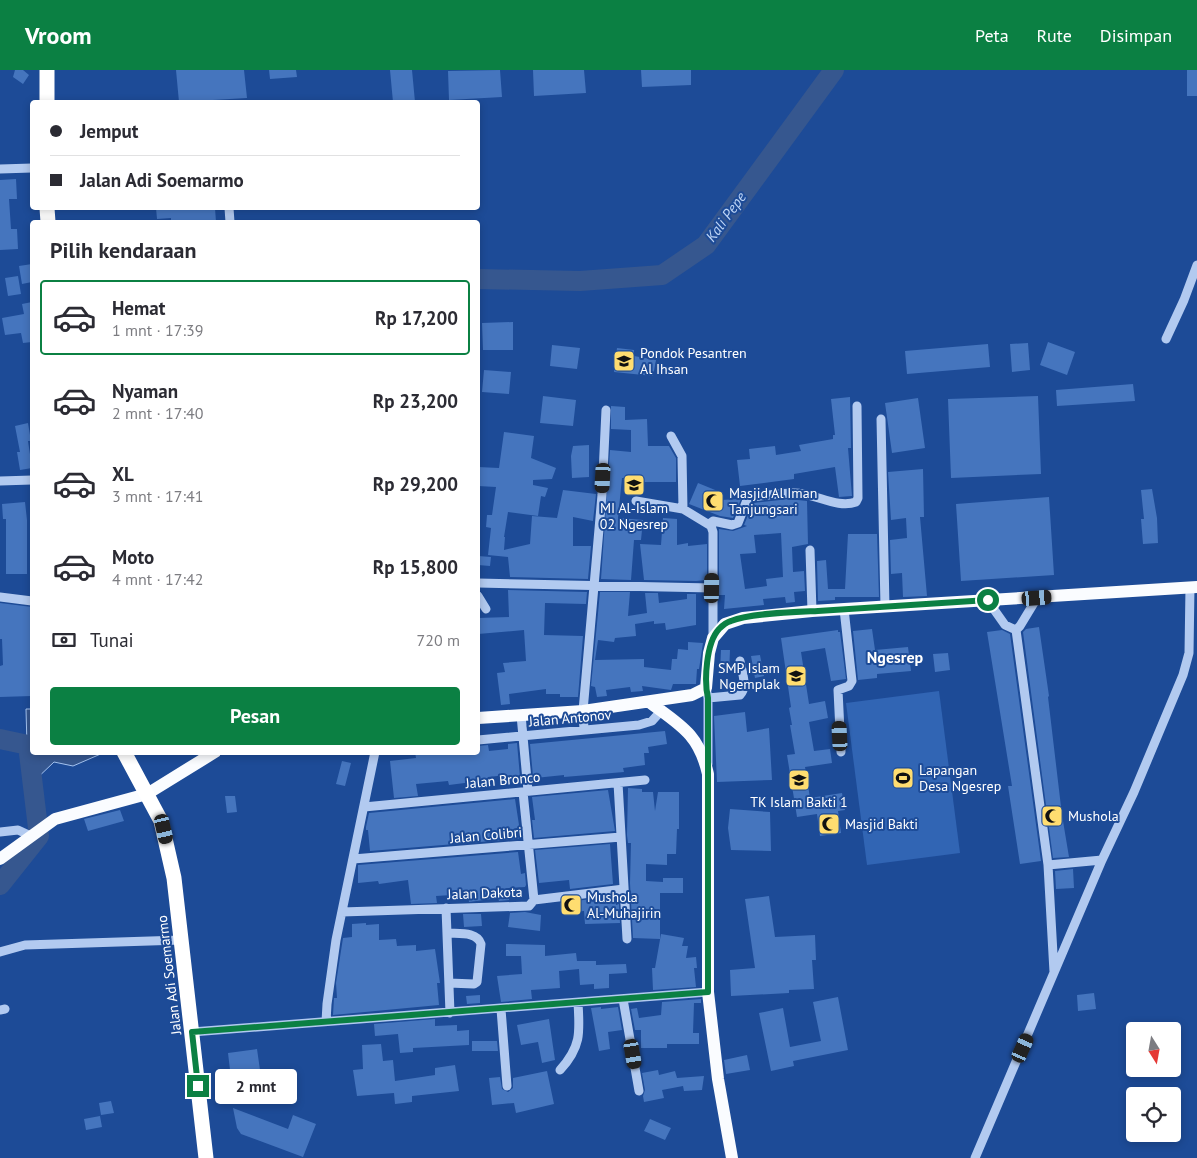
<!DOCTYPE html>
<html lang="id">
<meta charset="utf-8">
<style>
:root{--surface:#fff;--page:#f7f7f7;--text:#2b2b33;--muted:#7c7c81;--line:#e1e1e2;--accent:#0b8043}
body{margin:0;font-family:"PT Sans",sans-serif;background:var(--page);color:var(--text);height:100vh;display:flex;flex-direction:column;font-size:19px;white-space:nowrap}
*{box-sizing:border-box;margin:0}
p{font-size:16px;color:var(--muted)}
.icon{flex:none;width:28px;height:28px;fill:none;stroke:currentColor;stroke-width:2;stroke-linecap:round;stroke-linejoin:round}
.map{position:relative;flex:1;overflow:hidden}
.panel{position:absolute;left:30px;top:150px;width:450px;height:535px;display:flex;flex-direction:column;background:var(--surface);border-radius:5px;box-shadow:0 2px 8px #0003}
.panel>*{flex:none}
.top-card{position:absolute;left:30px;top:30px;width:450px;height:110px;border-radius:5px;box-shadow:0 2px 8px #0003;display:grid;align-content:center;height:110px;padding:0 20px;background:var(--surface)}
.needle{width:32px;rotate:169deg}
.tools{position:absolute;left:1126px;top:952px;display:grid;gap:10px}
.tools a{display:grid;place-items:center;width:55px;height:55px;border-radius:5px;background:var(--surface);box-shadow:0 2px 8px #0003;font-size:25px}
.end{position:absolute;width:22px;height:22px;margin:-11px;border:6px solid #0b8043;background:#fff;box-shadow:0 0 0 2px #fff}
.from{border-radius:50%}
.bubble{position:absolute;height:35px;border-radius:5px;background:var(--surface);box-shadow:0 2px 8px #0003;font-size:16px;font-weight:700;line-height:35px;text-align:center}
.car{position:absolute;width:15px;height:30px;margin:-15px -8px;border-radius:6px;box-shadow:0 0 4px 1px #0007;background:linear-gradient(#222 24%,#8ab4d8 0 40%,#222 0 76%,#8ab4d8 0 86%,#222 0)}
.top-card b{display:flex;align-items:center;gap:18px;height:48px;font-size:19px}
.top-card b+b{border-top:1px solid var(--line)}
.top-card i{width:12px;height:12px;background:var(--text)}
ul{padding:0;list-style:none}
li{display:flex;align-items:center;gap:15px;height:75px;margin:0 10px 8px;padding:0 10px;border:2px solid transparent;border-radius:5px}
li div{flex:1}
li b{display:block;font-size:19px}
li em{font-style:normal;font-weight:700}
li.current{border-color:var(--accent)}
li>.icon{width:45px;height:45px;stroke-width:1.5}
h2{padding:0 20px;font-size:22px;line-height:60px}
.pay{display:flex;align-items:center;gap:12px;height:55px;padding:0 20px;font-size:19px}
.pay p{margin-inline-start:auto}
.button{display:flex;gap:10px;margin-top:auto;padding:10px 20px}
.button a{flex:1;height:58px;border-radius:5px;background:var(--accent);color:#fff;font-size:20px;font-weight:700;line-height:58px;text-align:center}
header{display:flex;align-items:center;gap:30px;box-sizing:border-box;height:70px;padding:0 25px;background:var(--accent);color:#fff}
header strong{font-size:24px}
nav{display:flex;gap:28px;margin-inline-start:auto;font-size:18px}
.map>svg:first-child{display:block}
.green{fill:#3165b4}
.water{fill:#36578f;stroke:#a5c4f1}
.lines{fill:none;stroke-linecap:round;stroke-linejoin:round}
.river{stroke:#36578f;stroke-width:20}
.building{fill:#4575be;fill-rule:evenodd}
.minor{stroke:#b2caf0;stroke-width:9}
.major{stroke:#fafcff;stroke-width:12}
.highway{stroke:#fff;stroke-width:15}
.route{stroke:#0b8043;stroke-width:6}
.labels{text-anchor:middle;stroke-width:4;stroke-linejoin:round;paint-order:stroke}
.poi-label{font-size:14px;fill:#fff;stroke:#1d4b97;text-anchor:start}
.street-label{font-size:14px;fill:#fff;stroke:#1d4b97}
.water-label{font-size:15px;font-style:italic;fill:#bed5f6;stroke:#1d4b97}
.quarter-label{font-size:16px;font-weight:bold;fill:#fff;stroke:#1d4b97}
</style>
<header>
<strong>Vroom</strong>
<nav><a>Peta</a><a>Rute</a><a>Disimpan</a></nav>
</header>
<div class="map">
<svg width="1197" height="1088" viewBox="0 0 1197 1088">
<rect width="100%" height="100%" fill="#1d4b97"/>
<path class="green" d="M939,621L960,783L867,795L846,633Z"/>
<path class="water" d="M26,639H32V682L103,683L73,696L54,692L32,713H28Z"/>
<g class="lines">
<path class="river" d="M478,209L580,211L662,205L706,175L834,0
M0,669L28,675L32,674
M0,815L39,766L28,675"/>
</g>
<path class="building" d="M15,0H23L29,5L23,14L13,7Z
M176,0H244L247,28L179,32Z
M269,0H296L297,7L270,9Z
M390,0H412L415,32H393Z
M500,0L502,27L449,30L448,1Z
M533,0H584L586,23L534,26Z
M641,0H691V15L642,17Z
M1187,0H1197V26H1187Z
M16,109L17,129H9L11,159H17L18,179L0,180V110Z
M156,138H215L216,152H171V148L157,149Z
M32,194V212L22,214L19,196Z
M18,206L21,224L8,226L5,208Z
M32,232V272L23,273L21,263L5,265L2,248L24,244L22,234Z
M513,252V280H483L482,253Z
M1048,272L1075,282L1067,305L1040,295Z
M1028,273L1030,300L1012,302L1010,274Z
M988,274L990,297L907,304L905,281Z
M552,275L580,278L577,299L550,296Z
M617,278L634,280V286L656,290L653,306L614,302Z
M484,300L511,302L509,324L482,322Z
M1133,314L1135,331L1057,336L1056,320Z
M543,326L576,330L573,356L540,353Z
M1038,326L1041,404L951,408L948,329Z
M850,327L851,378H848L852,426L839,427L835,397L794,404V409L740,416L737,390L750,389L749,379L775,376L776,385L801,381L799,375L833,369V365H835L831,329Z
M918,328L925,378L892,383L885,333Z
M611,336L625,337V350L647,349L648,376H669L676,388V412H642V408H622L618,448L643,450L641,470H634L631,510L601,509L610,380L631,382V360L611,359Z
M28,353L31,371H28L32,398L20,400L17,382H20L15,356Z
M504,362L534,366L531,388L556,398L552,409L533,410V415L548,418L545,427L541,426L538,446L508,442L504,467H505L504,480L530,474L532,446L557,448L563,420L596,424L593,451L573,447V476H591L588,509L510,507L508,487L488,485L491,458L486,457L487,445H492L496,417L478,416V397L499,398Z
M589,375V407L572,408L571,386L573,376Z
M923,399L924,447H920L927,526L903,527L902,503L891,504L890,470L907,468L906,448L891,450L888,402Z
M698,413L720,422L721,430L741,429L733,448L720,446L689,434Z
M1152,419L1157,448L1158,473L1143,474L1141,449H1144L1141,420Z
M1049,427L1054,505L961,511L956,434Z
M789,429L807,431L808,474L792,477L793,502L804,501L805,521L794,522L795,532L786,533L785,527L763,529L764,535L724,539L725,525H719V459L733,461L747,456L744,455L753,433ZM781,463L783,507L766,509L767,516L745,519L740,484L756,483L754,465Z
M25,432L27,450V504H6V449H3L2,434Z
M663,448L677,449V475L688,473V476L707,474V510L696,511L644,510L640,474L661,475Z
M848,464H877L879,527H835V530L818,531L817,491L826,490L828,519H845Z
M478,486L491,487L490,496L478,495Z
M508,520L587,522L586,534L545,533L544,565L583,566L578,627H560V624H546V619L509,624L510,634L501,635L497,603L505,602L503,593L526,591L524,560L478,564V548L509,547Z
M600,522H630L628,546L647,543L645,523H658L659,533L687,529V524H696V555L666,560L665,553L654,554V551L635,554L636,566L615,568L614,572L598,570L595,590L644,589V597L671,600L672,589H677L678,579L688,580V572L703,573L699,599H697L696,614H673L671,620L642,616L643,621L631,622L630,617L606,620L607,626L597,627L595,617L591,616Z
M0,533L32,537V626L0,627V596L3,595L2,569H0Z
M1039,557L1049,626L1048,627L1062,745L1069,787L1053,788L1023,562L1026,559Z
M872,559L875,580L908,577L911,601L877,604V608L858,610L853,561Z
M838,560V562H840L846,609L831,611L825,578L801,582L809,634L825,631L828,648L809,652L814,681L830,679L832,693L805,697L810,728L842,723L845,740L838,741L841,763L820,766L817,744L797,747L787,685L795,684L790,655H792L789,638L791,637L781,568Z
M1002,560L1010,564L1041,791L1020,794L1008,716H1012L987,562Z
M721,580H730L729,604L720,603Z
M948,583L950,600L935,602L933,584Z
M760,585L764,606L755,608L751,586Z
M745,642L747,662L769,658L772,710L717,712L714,646Z
M665,661L667,674L648,677L649,683H644L645,695L623,698L624,702L564,707V705L535,708V705L533,706L530,674Z
M517,673L520,707L508,708L507,705L488,707V710L449,715L448,711L416,714L418,726L394,728L390,691L416,688L415,682H478V676L488,675L489,681L508,679V674Z
M342,691L351,693L345,716L336,714Z
M628,718L642,719V722H653L655,741L658,722H679V759H677L676,784H667V795L646,794V811L663,812V808H683V823H660V869L633,868L630,813L631,773H628L627,765Z
M608,720L615,761L534,768L532,750H535L532,727Z
M225,726H235L237,742L227,743Z
M515,729L521,768L517,769L370,781L368,760H366V757L369,743Z
M730,739L770,742L771,781L731,780L728,758Z
M120,740L124,751L88,761L84,749Z
M610,774L613,814L570,819L569,810L539,813L535,780Z
M518,782L521,804L525,803L526,815L525,817L508,818L509,830L499,831L498,828L469,832L468,824L436,826L437,833L411,834L408,810L379,814L378,811L358,813V795Z
M1073,799L1074,818L1056,819L1055,801Z
M615,826L616,835L619,834L620,853L585,854L584,841L561,843L560,833Z
M769,826L775,867L815,865L816,890H812L814,919L789,920V923L731,926L730,900L755,898L745,829Z
M525,842L541,845L540,861L508,857L510,843Z
M463,844H481L482,856L464,857Z
M366,853V855L379,854V870L396,869L397,876L416,875V881L435,879L440,913H437L439,935L333,945L334,928H337L336,913L343,868L352,867V854Z
M661,864L684,868L682,876H688L686,888L696,887L697,898H694L696,917L653,920L652,898H655Z
M506,874L545,875V886L576,883L577,891H596V895L626,894L627,903L609,904V918L594,919V914L580,915L579,899L559,901L560,918L531,920L532,929L501,932L497,906L522,904L521,886H506Z
M1094,923L1096,939L1078,941L1077,925Z
M480,925V933L467,934L466,926Z
M838,927L848,980L793,991L794,996L771,1001L759,943L783,938L790,977L821,971L813,932Z
M701,929V933H694L693,963H699V974H667V978H641V960H635L631,939L637,938L639,948L661,945L662,932Z
M601,937V939L618,937L622,960L608,962L610,979L599,981L591,938Z
M435,949V956L457,955V961L469,960V975L413,978V982L400,983L398,964L375,966L374,954Z
M549,949L555,990L542,993L538,972L521,975L517,955Z
M472,971H497L498,981H472Z
M381,974L383,991L393,990L395,1011L435,1005V998L455,995L459,1021L412,1026V1032L395,1034L394,1023L357,1026L353,1000L363,999L362,975Z
M257,979L263,1021L233,1025L228,983Z
M747,985L750,1000L726,1004L724,990Z
M658,1000L659,1005L675,1001L677,1008L704,1006L702,1020L684,1021L683,1016L662,1020L664,1028L644,1032L643,1026L645,1020L642,1003Z
M547,1001L554,1034L516,1043L514,1033L492,1035L489,1008L500,1007L502,1019L508,1022L513,1018V1008Z
M111,1031L114,1043L101,1045L99,1033Z
M233,1038L288,1059L293,1045L316,1054L303,1087L241,1064L237,1058Z
M100,1046L102,1057L86,1060L84,1049Z
M650,1049L671,1058L665,1070L644,1061Z"/>
<g class="lines">
<path class="minor" d="M0,99L32,98
M229,138L230,152
M1166,269L1184,230L1197,195
M881,349L885,537
M671,366L682,386L683,439
M0,411L32,410
M636,431L683,439L711,456L713,462V568
M709,454L713,451L732,455L738,453L747,430L750,427C764,426 779,423 794,423C815,423 837,439 856,432L858,428L857,336
M810,480L812,541
M478,513L712,518
M478,526L486,539
M0,527L32,531
M1037,528L1020,556L1016,560L1048,795L1102,790
M988,531L1005,555L1016,560
M706,618L708,628V694
M708,628L740,625C748,617 742,602 740,591
M521,645L528,721
M584,660L583,641L602,425L606,340
M478,670L639,655L652,651L661,641
M841,682L838,620L849,616L852,611L844,539
M618,713L627,869
M523,722L534,830
M364,737L645,710
M0,762L18,760L31,766
M353,789L621,767
M1048,795L1054,902
M446,838L450,943
M342,842L529,836L534,830L624,819
M447,863C458,864 477,861 481,874L477,912L474,914L449,913
M0,882L25,875L181,870
M623,929L639,1021
M501,939L507,1016
M0,940L5,939
M326,952L327,934L336,870L375,682
M192,962L708,922
M560,1000C581,977 580,963 578,933
M975,1088L1102,790L1134,722L1183,605L1189,583L1190,517"/>
<path class="major" d="M649,632C680,655 699,664 708,704V922L718,1009L732,1088
M478,648L583,641L692,625L706,618L709,583L713,568L725,554L743,548L812,541L1197,517
M0,789L55,749L147,724L215,682"/>
<path class="highway" d="M47,0V32
M47,138L48,152
M124,682L161,751L174,808L206,1088"/>
</g>
<g class="lines">
<path class="route" d="M198,1016L192,962L708,922V628C704,611 706,573 719,559C722,556 727,552 731,551C751,543 796,542 818,541C875,537 932,534 988,530"/>
</g>
<defs>
<g id="school-square" transform="scale(1.125)"><rect x="-9" y="-9" width="18" height="18" rx="4" fill="#ffdd70" stroke="#1d4b97"/><path d="M0-5L7-2L0 1L-7-2ZM-4 1L0 2.5L4 1V4Q0 6-4 4Z" fill="#111"/></g>
<g id="mosque-square" transform="scale(1.125)"><rect x="-9" y="-9" width="18" height="18" rx="4" fill="#ffdd70" stroke="#1d4b97"/><path d="M3.5-4.9A6 6 0 1 0 3.5 4.9A5 5 0 1 1 3.5-4.9Z" fill="#111"/></g>
<g id="stadium-square" transform="scale(1.125)"><rect x="-9" y="-9" width="18" height="18" rx="4" fill="#ffdd70" stroke="#1d4b97"/><path d="M0-5a6.5 5 0 1 0 0 10a6.5 5 0 1 0 0-10ZM-3.5-1.8h7v3.6h-7Z" fill="#111"/></g>
</defs>
<g fill-rule="evenodd">
<use href="#school-square" x="624" y="291"/>
<use href="#school-square" x="634" y="415"/>
<use href="#mosque-square" x="713" y="431"/>
<use href="#school-square" x="796" y="606"/>
<use href="#stadium-square" x="903" y="708"/>
<use href="#school-square" x="799" y="710"/>
<use href="#mosque-square" x="1052" y="746"/>
<use href="#mosque-square" x="829" y="754"/>
<use href="#mosque-square" x="571" y="835"/>
</g>
<g class="labels">
<g class="poi-label">
<text x="640" y="288">Pondok Pesantren<tspan x="640" dy="16">Al Ihsan</tspan></text>
<text x="729" y="428">Masjid Al Iman<tspan x="729" dy="16">Tanjungsari</tspan></text>
<text x="634" y="443" text-anchor="middle">MI Al-Islam<tspan x="634" dy="16">02 Ngesrep</tspan></text>
<text x="780" y="603" text-anchor="end">SMP Islam<tspan x="780" dy="16">Ngemplak</tspan></text>
<text x="919" y="705">Lapangan<tspan x="919" dy="16">Desa Ngesrep</tspan></text>
<text x="799" y="737" text-anchor="middle">TK Islam Bakti 1</text>
<text x="1068" y="751">Mushola</text>
<text x="845" y="759">Masjid Bakti</text>
<text x="587" y="832">Mushola<tspan x="587" dy="16">Al-Muhajirin</tspan></text>
</g>
<g class="street-label">
<text transform="translate(570 648) rotate(-5)" y="5">Jalan Antonov</text>
<text transform="translate(503 710) rotate(-5)" y="5">Jalan Bronco</text>
<text transform="translate(486 765) rotate(-5)" y="5">Jalan Colibri</text>
<text transform="translate(485 823) rotate(-2)" y="5">Jalan Dakota</text>
<text transform="translate(169 905) rotate(-97)" y="5">Jalan Adi Soemarmo</text>
</g>
<g class="water-label">
<text transform="translate(726 147) rotate(-54)" y="5">Kali Pepe</text>
</g>
<g class="quarter-label">
<text x="895" y="593">Ngesrep</text>
</g>
</g>
</svg>
<div class="tools">
<a><svg class="needle" viewBox="-14 -14 28 28"><path d="M0-13l5 13h-10z" fill="#e53935"/><path d="M0 13l5-13h-10z" fill="#7c7c81"/></svg></a>
<a><svg class="icon" aria-label="locate" viewBox="0 0 24 24"><circle cx="12" cy="12" r="6"/><path d="M12 2v4M12 18v4M2 12h4M18 12h4"/></svg></a>
</div>
<i class="end from" style="left:988px;top:530px"></i>
<i class="end" style="left:198px;top:1016px"></i>
<div class="bubble" style="left:215px;top:999px;width:82px">2 mnt</div>
<i class="car" style="left:603px;top:408px;rotate:183deg"></i>
<i class="car" style="left:712px;top:518px;rotate:1deg"></i>
<i class="car" style="left:1037px;top:528px;rotate:86deg"></i>
<i class="car" style="left:840px;top:666px;rotate:357deg"></i>
<i class="car" style="left:164px;top:759px;rotate:167deg"></i>
<i class="car" style="left:1023px;top:978px;rotate:24deg"></i>
<i class="car" style="left:633px;top:984px;rotate:170deg"></i>
<div class="top-card">
<b><i class="from"></i>Jemput</b>
<b><i></i>Jalan Adi Soemarmo</b>
</div>
<section class="panel">
<h2>Pilih kendaraan</h2>
<ul>
<li class="current"><svg class="icon" aria-label="car" viewBox="0 0 24 24"><path d="M5 17H2v-5l4-1 3-4h7l3 4 3 1v5h-3M9 17h6M6 11h13"/><circle cx="7" cy="17" r="2"/><circle cx="17" cy="17" r="2"/></svg><div><b>Hemat</b><p>1 mnt · 17:39</p></div><em>Rp 17,200</em></li>
<li><svg class="icon" aria-label="car" viewBox="0 0 24 24"><path d="M5 17H2v-5l4-1 3-4h7l3 4 3 1v5h-3M9 17h6M6 11h13"/><circle cx="7" cy="17" r="2"/><circle cx="17" cy="17" r="2"/></svg><div><b>Nyaman</b><p>2 mnt · 17:40</p></div><em>Rp 23,200</em></li>
<li><svg class="icon" aria-label="car" viewBox="0 0 24 24"><path d="M5 17H2v-5l4-1 3-4h7l3 4 3 1v5h-3M9 17h6M6 11h13"/><circle cx="7" cy="17" r="2"/><circle cx="17" cy="17" r="2"/></svg><div><b>XL</b><p>3 mnt · 17:41</p></div><em>Rp 29,200</em></li>
<li><svg class="icon" aria-label="car" viewBox="0 0 24 24"><path d="M5 17H2v-5l4-1 3-4h7l3 4 3 1v5h-3M9 17h6M6 11h13"/><circle cx="7" cy="17" r="2"/><circle cx="17" cy="17" r="2"/></svg><div><b>Moto</b><p>4 mnt · 17:42</p></div><em>Rp 15,800</em></li>
</ul>
<div class="pay"><svg class="icon" aria-label="cash" viewBox="0 0 24 24"><path d="M3 7h18v10H3z"/><circle cx="12" cy="12" r="2"/></svg>Tunai<p>720 m</p></div>
<div class="button"><a>Pesan</a></div>
</section>
</div>
